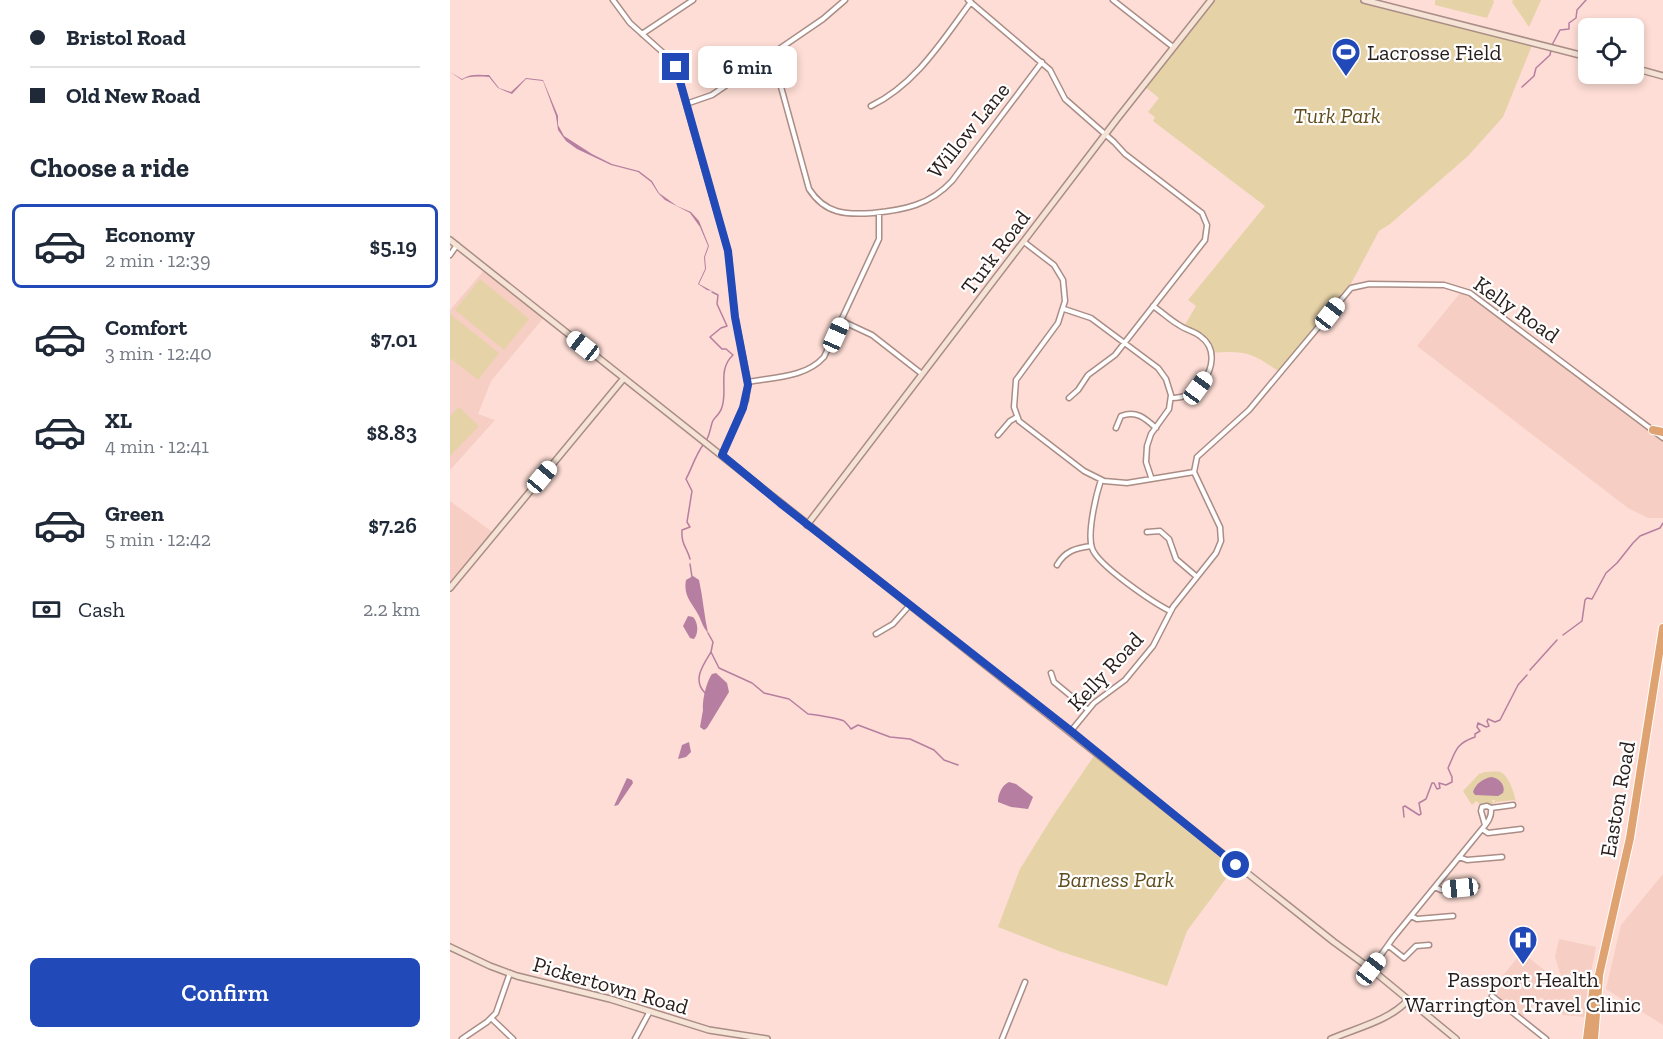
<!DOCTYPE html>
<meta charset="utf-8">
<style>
:root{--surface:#fff;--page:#f2f2f3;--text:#1f2937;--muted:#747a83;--line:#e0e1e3;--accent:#2149b7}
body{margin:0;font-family:"Zilla Slab",serif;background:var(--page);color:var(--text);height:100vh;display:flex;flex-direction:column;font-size:22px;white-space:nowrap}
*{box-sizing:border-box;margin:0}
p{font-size:20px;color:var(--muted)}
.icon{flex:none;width:33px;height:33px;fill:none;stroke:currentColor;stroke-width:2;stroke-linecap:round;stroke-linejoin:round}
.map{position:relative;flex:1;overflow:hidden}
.side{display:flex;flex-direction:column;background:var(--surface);width:450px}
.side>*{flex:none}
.guide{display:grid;align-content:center;height:132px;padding:0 30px;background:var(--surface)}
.buttons{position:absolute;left:1128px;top:18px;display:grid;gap:12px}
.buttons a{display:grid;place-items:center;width:66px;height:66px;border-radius:9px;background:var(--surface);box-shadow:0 3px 9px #0003;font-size:30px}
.end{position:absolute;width:27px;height:27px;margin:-14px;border:8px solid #2149b7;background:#fff;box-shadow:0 0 0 3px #fff}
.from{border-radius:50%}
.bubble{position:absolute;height:42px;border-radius:9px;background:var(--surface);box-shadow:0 3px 9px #0003;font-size:20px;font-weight:600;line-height:42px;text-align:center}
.car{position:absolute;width:18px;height:36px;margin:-18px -9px;border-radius:8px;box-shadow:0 0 4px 2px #0007;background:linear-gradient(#fff 24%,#345 0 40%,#fff 0 76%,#345 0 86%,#fff 0)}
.guide b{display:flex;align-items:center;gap:21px;height:57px;font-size:22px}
.guide b+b{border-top:2px solid var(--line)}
.guide i{width:15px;height:15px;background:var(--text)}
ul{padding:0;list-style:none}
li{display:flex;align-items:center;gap:18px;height:84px;margin:0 12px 9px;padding:0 18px;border:3px solid transparent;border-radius:9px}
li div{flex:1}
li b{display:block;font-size:22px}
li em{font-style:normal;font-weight:600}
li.current{border-color:var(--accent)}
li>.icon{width:54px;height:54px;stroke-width:1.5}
h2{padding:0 30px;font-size:27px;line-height:72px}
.pay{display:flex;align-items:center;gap:15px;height:66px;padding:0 30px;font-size:22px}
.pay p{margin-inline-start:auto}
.action{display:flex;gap:12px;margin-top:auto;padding:12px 30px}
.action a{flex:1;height:69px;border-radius:9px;background:var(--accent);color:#fff;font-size:24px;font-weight:600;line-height:69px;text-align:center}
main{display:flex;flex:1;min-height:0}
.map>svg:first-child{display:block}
.built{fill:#f6cec4}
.green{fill:#e6d2a7}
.water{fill:#b67ea0}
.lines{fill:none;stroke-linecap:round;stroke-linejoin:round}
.stream{stroke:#b67ea0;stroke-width:1.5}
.street-casing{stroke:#aa8d86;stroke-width:7}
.secondary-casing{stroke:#aa8d86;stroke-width:8}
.highway-casing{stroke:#fff;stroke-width:10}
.street{stroke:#fff;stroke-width:4}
.secondary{stroke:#f5e3d5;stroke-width:5}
.highway{stroke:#dfa372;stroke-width:8}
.route{stroke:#2149b7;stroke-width:8}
.labels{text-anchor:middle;stroke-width:4.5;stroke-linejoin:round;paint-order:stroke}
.poi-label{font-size:22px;fill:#291d1b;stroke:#fff;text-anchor:start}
.park-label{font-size:22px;font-style:italic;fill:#604d1f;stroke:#fff}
.street-label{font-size:22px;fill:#291d1b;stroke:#fff}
</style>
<main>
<section class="side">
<div class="guide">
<b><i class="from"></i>Bristol Road</b>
<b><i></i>Old New Road</b>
</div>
<h2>Choose a ride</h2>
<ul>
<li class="current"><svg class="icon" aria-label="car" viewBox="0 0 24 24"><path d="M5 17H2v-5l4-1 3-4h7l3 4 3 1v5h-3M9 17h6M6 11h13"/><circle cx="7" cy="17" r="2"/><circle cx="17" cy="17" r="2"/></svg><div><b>Economy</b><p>2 min · 12:39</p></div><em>$5.19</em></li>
<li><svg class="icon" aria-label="car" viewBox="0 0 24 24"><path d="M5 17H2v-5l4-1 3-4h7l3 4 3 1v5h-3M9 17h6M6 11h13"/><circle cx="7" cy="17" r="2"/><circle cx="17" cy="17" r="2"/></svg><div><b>Comfort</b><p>3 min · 12:40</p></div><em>$7.01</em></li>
<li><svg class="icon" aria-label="car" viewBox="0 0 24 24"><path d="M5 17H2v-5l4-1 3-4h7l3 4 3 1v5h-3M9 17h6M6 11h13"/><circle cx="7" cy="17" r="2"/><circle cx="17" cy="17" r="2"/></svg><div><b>XL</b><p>4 min · 12:41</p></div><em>$8.83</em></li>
<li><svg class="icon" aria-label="car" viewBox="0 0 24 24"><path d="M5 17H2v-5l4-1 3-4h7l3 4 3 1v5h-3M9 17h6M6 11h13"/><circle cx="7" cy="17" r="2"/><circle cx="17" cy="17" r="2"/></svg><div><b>Green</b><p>5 min · 12:42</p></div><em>$7.26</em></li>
</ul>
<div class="pay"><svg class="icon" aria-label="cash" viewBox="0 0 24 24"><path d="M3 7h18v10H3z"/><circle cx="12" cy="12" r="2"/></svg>Cash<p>2.2 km</p></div>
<div class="action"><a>Confirm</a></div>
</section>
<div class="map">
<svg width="1213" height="1039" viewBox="0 0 1213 1039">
<rect width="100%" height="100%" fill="#fdddd5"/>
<path class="built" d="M36,268L95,316L41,381L28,414L45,420L0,470V310Z
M1011,292L1030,303L1213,442V518H1198L1178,508L967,346Z
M0,501L45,534L0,588Z
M1213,874V1025L1156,989L1171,925Z
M1109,939L1146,947L1139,982L1111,976L1105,957Z
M1072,952L1105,979L1138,985L1134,1017L1113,1015L1091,997L1073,1017L1041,990Z"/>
<path class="green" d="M762,0H915L1083,43L1053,117L1018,156L940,224L929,231L896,293L831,373C802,353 797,350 761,353L755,340L733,328L746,306L738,300L815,206L703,121L705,117L698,112L709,98L694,86Z
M985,0H1043L1044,2L1037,18L985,5Z
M1063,0H1091L1079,27L1062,2Z
M30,279L79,319L54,350L5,310Z
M0,314L49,353L28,380L0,358Z
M9,407L29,426L0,456V416Z
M646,753L786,865L737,931L717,986L609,951L548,927L570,869L603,816Z
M1035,772C1039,772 1045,771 1050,772C1059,775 1065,795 1066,803L1064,800L1046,802L1045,805L1044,801L1046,800H1042L1044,805L1037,803L1031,805L1026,801L1022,805L1013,791L1029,774Z"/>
<path class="water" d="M0,72L12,79C21,73 30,75 39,75L49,88L61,92L76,78L93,80L108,116V125L114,136L142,154L162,164L189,171L202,181L209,193L227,206L241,212L249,221L259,246L255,257L256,269L249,284L262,291L257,290L248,284L255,269L254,257L258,246L250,227L240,213L215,200L208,193L201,182L188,172L161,165L127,149L116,141L108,130L106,116L93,81L76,79L62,94L48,88L39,77C31,77 19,75 12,80Z
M243,576L249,580C253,598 254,615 258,633C253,627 252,623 249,616C242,602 233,597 236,580Z
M238,616L243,617C248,622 249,633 244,639L240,638L233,626Z
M266,673L277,683L279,692L257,728L254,730L250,727L253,710C252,702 256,682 262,674Z
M239,742L241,752L236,757L228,759L232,745Z
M1041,777C1049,778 1056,785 1053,793L1048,796L1025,795L1023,792C1026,783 1033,779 1041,777Z
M177,778L182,780L183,783L168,805L164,806Z
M559,782L566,784L583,797L578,809L561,807L548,802C548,794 552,785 559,782Z"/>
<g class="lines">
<path class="stream" d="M1102,45L1110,30L1119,29V23L1126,18L1127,10L1136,0
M1072,87L1084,76L1086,68L1100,55L1101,50
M256,441C260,434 260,430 262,423C263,418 270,415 272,407C278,389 267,370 283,355L276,349H272L260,337L271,328L277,326L267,304L268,295L262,292
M240,559C237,547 231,545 232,530L240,527L237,522L242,491L236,479C242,468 245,456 253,445
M240,564L242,577
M258,633L263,642L261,652L269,668L302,683L314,693L339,699L358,714C362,714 391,719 394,721C396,723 399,726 401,729L408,725L440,737L460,739L484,750L494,760L508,765
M1113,635L1132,621L1135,600L1137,598L1142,599L1156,573L1167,563L1183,543L1190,536L1210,528L1213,523
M1080,670L1107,640
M255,693C242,680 253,665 261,652
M954,817L953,807L955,806L969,815L971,814L969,803L976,799L982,783H984L987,789L990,788L989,783L996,785L1002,782V777L998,768C1006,751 1005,744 1025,737V734L1030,731L1027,727L1028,723L1036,727L1039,726L1037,721L1038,719L1045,722L1050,720L1068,685L1077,675"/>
<g class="street-casing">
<path id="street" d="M163,0L180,23L219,58L225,66L278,251L285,317L298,382L296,400L272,455
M518,0L600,70L615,99L664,142L675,154L752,213L757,225L755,240L665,355L638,375L628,390L619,398
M663,0L723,47
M192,34L243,0
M322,54L359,189C375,214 396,215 423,213C454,210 480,205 502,181L592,62
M236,104L262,95L373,19L395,0
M421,106C466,84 492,41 521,2
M574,242L604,265L613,280L615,301L608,323L566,380L564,407L569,421L634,471L654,481L677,483L744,472
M0,255L7,245
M703,306C712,312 720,320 729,325C736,330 744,331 750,336C767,348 763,368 753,382C744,393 736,398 721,398
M614,309L641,318L708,368L716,379L721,395L719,409L701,434L697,446L696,462L701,477
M392,321L422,335L472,374
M298,382C324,377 355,378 374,357L429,239V213
M666,428L671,416C686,410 695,418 706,428
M548,435L560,421L567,417
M651,480C646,495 637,533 642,548C647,565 704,603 720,611
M697,532L710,531L719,539L726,559L747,577
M607,565C615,551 626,548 641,546
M426,634L443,624L459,606
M601,673L604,682L638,710
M621,731L644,703L675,680L703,646L723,607L766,553L771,541L770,527L744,472L747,457L799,410L901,288L919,284L994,285L1020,293L1213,438
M1041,808L1063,805
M1032,829L1038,833L1071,829
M1009,857L1017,860L1052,857
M985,887L991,890L1027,886
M961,916L967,919L1003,916
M939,946L954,958L966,946L979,945
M921,969L943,938L1032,829C1038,822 1042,817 1041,808L1037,806L1032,807L1031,811L1035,825
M1042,996L1096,1039
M41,1018L63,1039
M12,1039L37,1022L46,1013L60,973
M185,1039L200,1011
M552,1039L575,982"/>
</g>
<g class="secondary-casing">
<path id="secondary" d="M914,0L1138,57
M1184,68L1213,76
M0,240L884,942L921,969L1006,1039
M357,525L667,119L761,0
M0,588L174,378
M0,947L40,966L67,976L160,999L259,1030L317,1039
M881,1039C906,1028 939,1021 958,1000"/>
</g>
<g class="highway-casing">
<path id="highway" d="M1203,430L1213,432
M1137,1039L1144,984L1149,975L1180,838L1213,628
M1144,1039L1149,977"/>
</g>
<use href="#street" class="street"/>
<use href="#secondary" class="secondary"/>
<use href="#highway" class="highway"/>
</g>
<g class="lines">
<path class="route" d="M226,67L278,251L285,317L298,385L293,408L272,455L330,503L621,731L786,865"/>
</g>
<defs>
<g id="stadium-pin" transform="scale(1.5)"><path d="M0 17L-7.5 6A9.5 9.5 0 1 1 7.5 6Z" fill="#2149b7" stroke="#fff"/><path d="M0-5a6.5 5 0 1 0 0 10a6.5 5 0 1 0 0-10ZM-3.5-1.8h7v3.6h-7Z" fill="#fff"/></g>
<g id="hospital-pin" transform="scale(1.5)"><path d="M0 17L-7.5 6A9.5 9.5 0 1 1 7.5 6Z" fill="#2149b7" stroke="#fff"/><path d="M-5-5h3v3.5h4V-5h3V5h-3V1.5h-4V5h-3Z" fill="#fff"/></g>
</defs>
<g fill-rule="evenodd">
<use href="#stadium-pin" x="896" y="52"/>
<use href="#hospital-pin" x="1073" y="940"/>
</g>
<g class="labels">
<g class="poi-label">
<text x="917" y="60">Lacrosse Field</text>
<text x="1073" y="987" text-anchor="middle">Passport Health<tspan x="1073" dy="25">Warrington Travel Clinic</tspan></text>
</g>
<g class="park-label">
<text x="887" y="123">Turk Park</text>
<text x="666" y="887">Barness Park</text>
</g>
<g class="street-label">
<text transform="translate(518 130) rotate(-51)" y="8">Willow Lane</text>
<text transform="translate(545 252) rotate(-53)" y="8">Turk Road</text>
<text transform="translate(1067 309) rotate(35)" y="8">Kelly Road</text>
<text transform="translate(655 671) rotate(-47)" y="8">Kelly Road</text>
<text transform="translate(1167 799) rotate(-80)" y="8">Easton Road</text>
<text transform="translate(161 985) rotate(16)" y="8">Pickertown Road</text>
</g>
</g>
</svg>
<div class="buttons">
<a><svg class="icon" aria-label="locate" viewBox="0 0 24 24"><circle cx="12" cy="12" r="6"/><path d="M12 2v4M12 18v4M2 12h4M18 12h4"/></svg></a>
</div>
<i class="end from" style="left:786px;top:865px"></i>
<i class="end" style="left:226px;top:67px"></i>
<div class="bubble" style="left:248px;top:46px;width:99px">6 min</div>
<i class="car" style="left:880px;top:314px;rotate:38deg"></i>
<i class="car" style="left:386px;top:335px;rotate:24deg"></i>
<i class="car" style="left:133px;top:346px;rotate:308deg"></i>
<i class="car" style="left:748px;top:388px;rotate:36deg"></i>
<i class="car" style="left:92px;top:477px;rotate:40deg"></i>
<i class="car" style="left:1010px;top:888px;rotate:264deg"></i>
<i class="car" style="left:921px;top:969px;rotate:38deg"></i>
</div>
</main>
